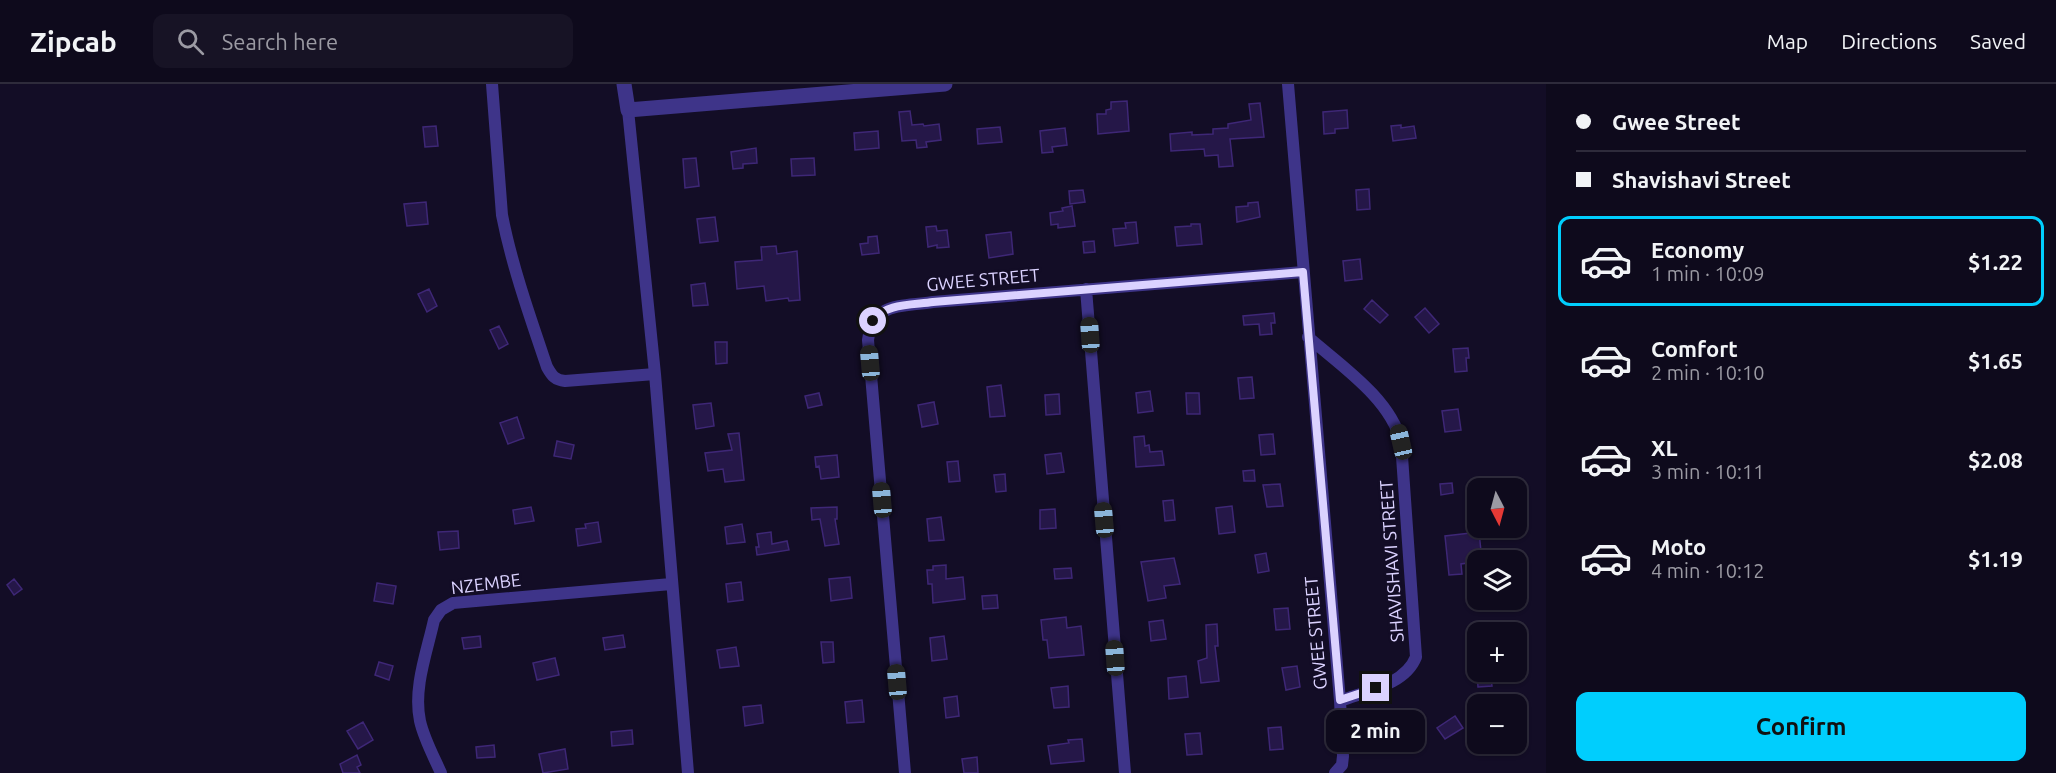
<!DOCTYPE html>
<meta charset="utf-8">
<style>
:root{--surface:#0e0a1c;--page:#171325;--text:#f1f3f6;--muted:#9b9aa3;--line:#2e2b3b;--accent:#00cefd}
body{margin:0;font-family:Ubuntu,sans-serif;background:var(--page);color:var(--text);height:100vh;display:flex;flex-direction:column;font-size:22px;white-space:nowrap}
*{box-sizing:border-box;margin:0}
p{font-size:20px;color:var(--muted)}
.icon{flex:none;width:33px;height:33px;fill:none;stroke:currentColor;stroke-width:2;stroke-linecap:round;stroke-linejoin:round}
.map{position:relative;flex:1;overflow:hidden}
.sheet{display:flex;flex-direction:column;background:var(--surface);width:510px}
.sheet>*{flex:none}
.hud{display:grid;align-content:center;height:132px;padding:0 30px;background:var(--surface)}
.needle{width:39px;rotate:174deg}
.fabs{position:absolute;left:1467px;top:394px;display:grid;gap:12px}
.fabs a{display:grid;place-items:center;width:60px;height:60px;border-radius:12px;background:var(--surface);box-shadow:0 2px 4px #0004,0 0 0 2px var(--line);font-size:30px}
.end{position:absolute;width:27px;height:27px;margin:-14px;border:8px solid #dbd2ff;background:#111;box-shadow:0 0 0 3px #111}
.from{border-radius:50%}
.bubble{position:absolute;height:42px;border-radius:12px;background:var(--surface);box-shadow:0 2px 4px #0004,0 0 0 2px var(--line);font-size:20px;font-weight:600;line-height:42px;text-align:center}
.car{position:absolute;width:18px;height:36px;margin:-18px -9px;border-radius:8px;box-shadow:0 0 4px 2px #0007;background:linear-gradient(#222 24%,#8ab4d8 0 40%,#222 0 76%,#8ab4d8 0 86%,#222 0)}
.hud b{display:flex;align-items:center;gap:21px;height:57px;font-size:22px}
.hud b+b{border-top:2px solid var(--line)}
.hud i{width:15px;height:15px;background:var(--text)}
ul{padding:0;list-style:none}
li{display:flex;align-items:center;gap:18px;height:90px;margin:0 12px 9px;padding:0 18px;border:3px solid transparent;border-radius:12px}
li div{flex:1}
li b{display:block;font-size:22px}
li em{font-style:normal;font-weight:600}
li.selected{border-color:var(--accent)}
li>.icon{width:54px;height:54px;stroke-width:1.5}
.action{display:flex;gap:12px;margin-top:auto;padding:12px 30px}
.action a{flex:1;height:69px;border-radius:12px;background:var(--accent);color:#111;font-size:24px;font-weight:600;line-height:69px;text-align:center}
header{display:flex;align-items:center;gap:36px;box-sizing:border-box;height:84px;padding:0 30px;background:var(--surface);border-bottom:2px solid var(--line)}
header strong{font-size:28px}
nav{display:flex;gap:33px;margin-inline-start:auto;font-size:21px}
.search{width:420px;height:54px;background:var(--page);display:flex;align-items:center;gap:15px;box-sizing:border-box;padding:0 21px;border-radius:12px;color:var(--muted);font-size:22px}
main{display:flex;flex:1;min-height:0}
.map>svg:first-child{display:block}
.building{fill:#251748;stroke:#3e2776;stroke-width:1.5}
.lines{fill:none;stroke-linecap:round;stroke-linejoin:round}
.minor{stroke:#3e3489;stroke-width:12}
.tertiary{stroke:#3e3489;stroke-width:15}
.route{stroke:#dbd2ff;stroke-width:8}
.labels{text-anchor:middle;stroke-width:5;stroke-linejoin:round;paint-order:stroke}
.street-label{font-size:18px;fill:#dbd2ff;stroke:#130d26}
</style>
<header>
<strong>Zipcab</strong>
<div class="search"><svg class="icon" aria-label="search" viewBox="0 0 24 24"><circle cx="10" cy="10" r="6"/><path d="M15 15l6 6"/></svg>Search here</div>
<nav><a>Map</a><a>Directions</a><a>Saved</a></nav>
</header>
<main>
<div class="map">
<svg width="1546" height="689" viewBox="0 0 1546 689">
<rect width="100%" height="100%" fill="#130d26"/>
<path class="building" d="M1127,17L1129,47L1098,50L1097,30H1106V26L1111,25V18Z
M1260,19L1264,53L1230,55L1233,82L1219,83L1218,71L1205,72L1204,65L1171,67L1170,50L1192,48V51L1213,50V45L1228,44V40L1251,36L1249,20Z
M1347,26L1348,44L1335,45V49L1324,50L1323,28Z
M910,27L912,41L923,40L924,42L939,40L941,56L926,58L927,63L917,64L916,56L902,57L899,28Z
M1401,41V44L1414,42L1416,54L1393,57L1391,42Z
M436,42L438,62L425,63L423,43Z
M1000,43L1002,58L978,60L977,45Z
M1065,44L1067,61L1052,63L1053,68L1042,69L1040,47Z
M878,47L879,64L855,66L854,49Z
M756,64L757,79L743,80V84L733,85L731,68Z
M696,74L699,102L685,104L683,75Z
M814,74L815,91L792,92L791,75Z
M1369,105L1370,125L1357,126L1356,106Z
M1083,106L1085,118L1070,120L1069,107Z
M426,118L428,140L407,142L404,120Z
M1258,118L1260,133L1237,138L1236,123L1248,122V119Z
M1072,122L1075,142L1058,144V140L1051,141L1050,129L1063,127L1062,124Z
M715,133L718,157L700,159L697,135Z
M1136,138L1138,159L1115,162L1113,145L1126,144L1125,139Z
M1191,140H1200L1202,160L1177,162L1175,143L1191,142Z
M936,142L937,147L947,146L949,163L937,164V161L928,163L926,143Z
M1011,148L1013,170L989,174L986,151Z
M877,152L879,169L862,171L860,160L868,159V153Z
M1094,157L1095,168L1084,169L1083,158Z
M776,162L777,170L797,167L800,216L789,217L788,214L766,217L764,202L737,205L735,178L762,176L761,163Z
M1360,175L1362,195L1345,197L1343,177Z
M705,199L708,221L693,222L691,201Z
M429,205L437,222L427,228L418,210Z
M1372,216L1388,231L1380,239L1364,225Z
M1425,224L1439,240L1429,249L1415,233Z
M1274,229L1275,239H1271L1272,250L1260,251L1259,240L1244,241L1243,232Z
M499,242L508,260L499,265L490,246Z
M715,258H727V279L716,280Z
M1468,264L1469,274H1466L1467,287L1455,288L1453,265Z
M1252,293L1254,314L1240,315L1238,294Z
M1001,301L1005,332L990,333L987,303Z
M1150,307L1153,327L1138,329L1136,309Z
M819,309L822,321L808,324L805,312Z
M1186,309H1199L1200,330H1187Z
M1059,310L1060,330L1046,331L1045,311Z
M934,318L938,340L922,343L918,321Z
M711,319L714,342L696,345L693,321Z
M1458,325L1461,346L1445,348L1442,327Z
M517,333L524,354L508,360L500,339Z
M739,349L744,396L725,398L723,385L708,387L705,369L732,366L728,350Z
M1273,350L1275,370L1261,371L1259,351Z
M1144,352L1145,362L1149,361L1150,368L1162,367L1164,381L1136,383L1134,353Z
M557,357L574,361L571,375L554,372Z
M1061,369L1064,388L1047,390L1045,371Z
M837,371L839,393L821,395L819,382L816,383L815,373Z
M958,377L960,397L949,398L947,378Z
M1254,386L1255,397H1244L1243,387Z
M1005,390L1006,407L996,408L994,391Z
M1452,399L1453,409L1441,411L1440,400Z
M1280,400L1283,422L1267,423L1263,401Z
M1173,416L1175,436L1165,437L1163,417Z
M1232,422L1235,448L1219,450L1216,424Z
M531,423L534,437L515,440L513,426Z
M837,423V435H835L839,460L825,462L820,435L812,436L811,424Z
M1055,425L1056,444L1040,445V426Z
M941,433L944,456L929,457L927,435Z
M598,438L601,458L578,462L576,445L586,444L585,440Z
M742,440L745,458L727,460L725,443Z
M458,447L459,464L440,466L438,448Z
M771,448L772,460L787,457L789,466L757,471L756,463H759L757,450Z
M1479,448L1482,477L1461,480L1462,490L1449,491L1445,452Z
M1266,469L1269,487L1258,489L1255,471Z
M1174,474L1180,500L1164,502L1166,514L1148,517L1141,478Z
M946,481V495L963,493L965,515L933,519L932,500H928L927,486H933V482Z
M1071,484L1072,494L1055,495L1054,485Z
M850,493L852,514L831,517L829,495Z
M14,495L22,505L14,511L7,501Z
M741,498L743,516L728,518L726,500Z
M377,499L396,502L393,520L374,517Z
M997,511L998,524L983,525L982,512Z
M1288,524L1290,545L1276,546L1274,525Z
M1066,533L1067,544L1081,542L1084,571L1049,574L1047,556H1043L1041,536Z
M1163,536L1166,555L1151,557L1149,538Z
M1217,540L1218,562H1215L1219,597L1201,599L1198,577L1207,574L1206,541Z
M623,551L625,563L605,566L603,554Z
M480,552L481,563L464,565L462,554Z
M944,552L947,575L932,577L930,554Z
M821,558H833L834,578L823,579Z
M736,563L739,582L720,584L717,566Z
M555,574L559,591L537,596L533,579Z
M379,578L393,582L389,596L375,591Z
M1297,582L1300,603L1286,606L1282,584Z
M1477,588H1490L1492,602L1478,603Z
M1186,592L1188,613L1169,615L1168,594Z
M1068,602L1069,623L1054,624L1051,604Z
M957,612L959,632L946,634L944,614Z
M862,616L864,638L847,639L845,618Z
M761,621L763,639L745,642L743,623Z
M1396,632V640L1418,638L1419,649L1406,650L1407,664L1374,667L1373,651H1369L1368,642L1383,641L1382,634Z
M1455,632L1463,644L1445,655L1437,644Z
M363,638L373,656L358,665L347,647Z
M1281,643L1283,665L1270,666L1268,644Z
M632,646L633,660L612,662L611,648Z
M1200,649L1202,670L1187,671L1185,650Z
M1082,655L1084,677L1051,680L1048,662L1069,659L1068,656Z
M494,661L495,673L477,674L476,663Z
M565,665L568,685L543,689L539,670Z
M357,671L361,681L357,683L360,689H343L340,680Z
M977,673L978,689H964L962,675Z"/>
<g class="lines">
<path class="minor" d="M492,0L502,131C512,182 530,233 547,283C552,292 555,296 565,297L655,290
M1288,0L1340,617L1343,672L1342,681L1335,689
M628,26L655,290L688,689
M1086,205L1125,689
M1308,253C1340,281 1391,315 1401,358L1416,573C1405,601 1366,607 1340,617
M441,689C434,673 424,655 420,637C413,604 427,568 434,536L441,526L453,519L671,500
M905,689L868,256C873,217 902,223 933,218L1303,188"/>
<path class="tertiary" d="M624,0L628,26L945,0"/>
</g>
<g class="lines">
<path class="route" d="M873,237C884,219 914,221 933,218L1303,188L1340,616L1376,604"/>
</g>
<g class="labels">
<g class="street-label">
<text transform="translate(983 196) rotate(-5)" y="6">GWEE STREET</text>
<text transform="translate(1392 477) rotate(-94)" y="6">SHAVISHAVI STREET</text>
<text transform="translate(486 500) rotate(-7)" y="6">NZEMBE</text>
<text transform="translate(1316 549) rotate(-95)" y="6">GWEE STREET</text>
</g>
</g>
</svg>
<div class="fabs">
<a><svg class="needle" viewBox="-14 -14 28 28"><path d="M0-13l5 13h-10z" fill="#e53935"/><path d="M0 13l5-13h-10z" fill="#9b9aa3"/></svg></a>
<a><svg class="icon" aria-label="layers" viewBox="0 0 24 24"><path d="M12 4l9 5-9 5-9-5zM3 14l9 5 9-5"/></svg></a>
<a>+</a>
<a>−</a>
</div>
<i class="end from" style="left:873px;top:237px"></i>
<i class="end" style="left:1376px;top:604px"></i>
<div class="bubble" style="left:1326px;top:626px;width:99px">2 min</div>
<i class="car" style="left:1090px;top:251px;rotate:356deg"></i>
<i class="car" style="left:870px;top:279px;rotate:355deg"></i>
<i class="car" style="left:1401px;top:358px;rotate:347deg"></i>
<i class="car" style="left:882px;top:416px;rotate:355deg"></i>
<i class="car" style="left:1104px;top:436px;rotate:355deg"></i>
<i class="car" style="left:1115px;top:574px;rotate:356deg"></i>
<i class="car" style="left:897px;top:598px;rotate:355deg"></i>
</div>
<section class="sheet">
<div class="hud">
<b><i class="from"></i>Gwee Street</b>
<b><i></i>Shavishavi Street</b>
</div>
<ul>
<li class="selected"><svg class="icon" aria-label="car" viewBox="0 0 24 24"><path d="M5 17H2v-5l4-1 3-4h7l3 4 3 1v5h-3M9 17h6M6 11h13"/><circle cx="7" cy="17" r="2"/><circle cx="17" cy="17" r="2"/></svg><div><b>Economy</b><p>1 min · 10:09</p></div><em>$1.22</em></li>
<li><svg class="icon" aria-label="car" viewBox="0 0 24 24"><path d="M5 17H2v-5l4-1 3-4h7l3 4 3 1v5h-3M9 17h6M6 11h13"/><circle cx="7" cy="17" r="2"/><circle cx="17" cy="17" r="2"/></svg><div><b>Comfort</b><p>2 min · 10:10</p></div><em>$1.65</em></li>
<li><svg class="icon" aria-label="car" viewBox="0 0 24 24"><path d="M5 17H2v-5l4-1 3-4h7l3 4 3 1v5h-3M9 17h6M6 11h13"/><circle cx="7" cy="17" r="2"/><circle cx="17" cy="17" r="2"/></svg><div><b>XL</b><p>3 min · 10:11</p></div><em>$2.08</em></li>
<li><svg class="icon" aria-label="car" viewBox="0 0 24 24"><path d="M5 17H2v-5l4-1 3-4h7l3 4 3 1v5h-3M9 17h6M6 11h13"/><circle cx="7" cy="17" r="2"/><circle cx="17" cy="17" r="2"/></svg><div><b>Moto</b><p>4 min · 10:12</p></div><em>$1.19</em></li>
</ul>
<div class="action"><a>Confirm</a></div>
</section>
</main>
